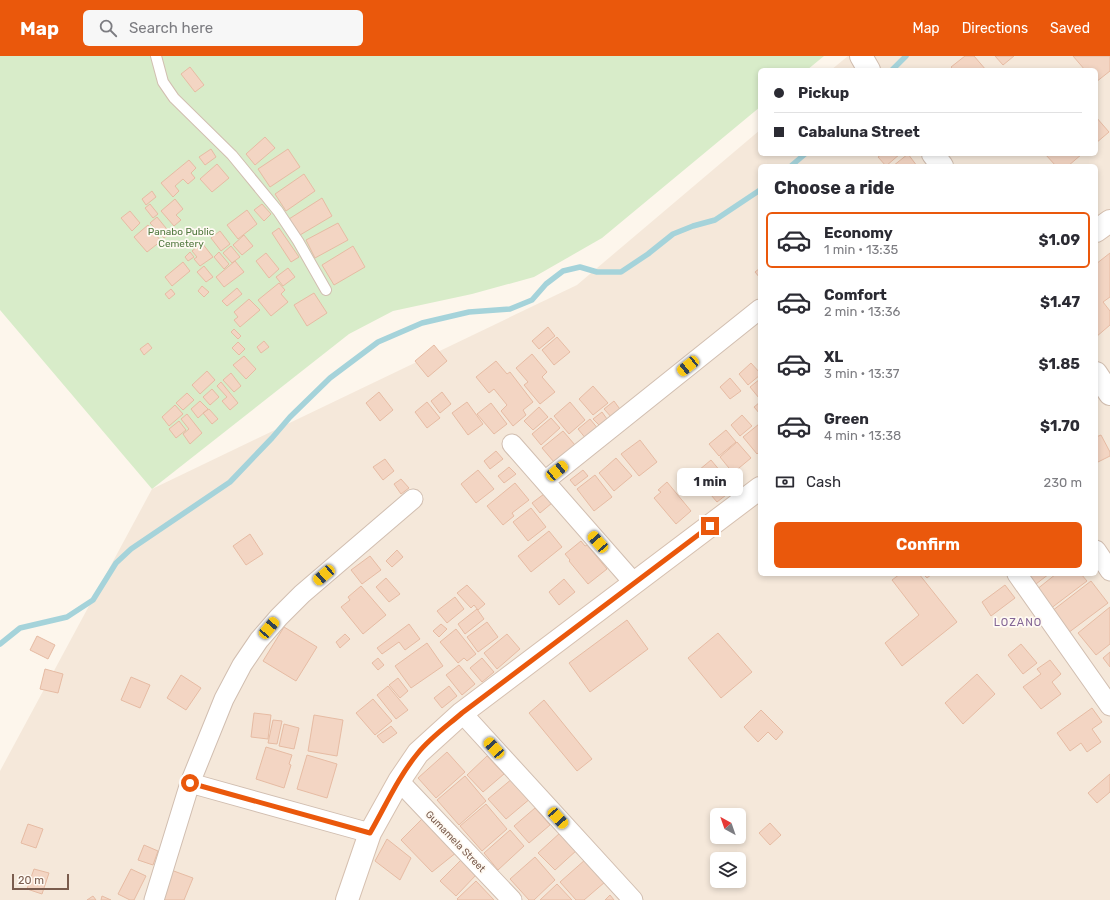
<!DOCTYPE html>
<meta charset="utf-8">
<style>
:root{--surface:#fff;--page:#f7f7f7;--text:#2b2b33;--muted:#7c7c81;--line:#e1e1e2;--accent:#ea580c}
body{margin:0;font-family:Rubik,sans-serif;background:var(--page);color:var(--text);height:100vh;display:flex;flex-direction:column;font-size:15px;white-space:nowrap}
*{box-sizing:border-box;margin:0}
p{font-size:13px;color:var(--muted)}
.icon{flex:none;width:22px;height:22px;fill:none;stroke:currentColor;stroke-width:2;stroke-linecap:round;stroke-linejoin:round}
.map{position:relative;flex:1;overflow:hidden}
.drawer{position:absolute;left:758px;top:108px;width:340px;height:412px;display:flex;flex-direction:column;background:var(--surface);border-radius:6px;box-shadow:0 2px 6px #0003}
.drawer>*{flex:none}
.hud{position:absolute;left:758px;top:12px;width:340px;height:88px;border-radius:6px;box-shadow:0 2px 6px #0003;display:grid;align-content:center;height:88px;padding:0 16px;background:var(--surface)}
.needle{width:26px;rotate:320deg}
.controls{position:absolute;left:710px;top:752px;display:grid;gap:8px}
.controls a{display:grid;place-items:center;width:36px;height:36px;border-radius:6px;background:var(--surface);box-shadow:0 2px 6px #0003;font-size:20px}
.scale{position:absolute;left:12px;bottom:10px;width:57px;box-sizing:border-box;padding-left:4px;border:2px solid #7a5c4d;border-top:0;font-size:11px;line-height:14px;white-space:nowrap;color:#7a5c4d;-webkit-text-stroke:3px #fffaf3;paint-order:stroke}
.end{position:absolute;width:18px;height:18px;margin:-9px;border:5px solid #ea580c;background:#fff;box-shadow:0 0 0 2px #fff}
.from{border-radius:50%}
.bubble{position:absolute;height:28px;border-radius:6px;background:var(--surface);box-shadow:0 2px 6px #0003;font-size:13px;font-weight:700;line-height:28px;text-align:center}
.car{position:absolute;width:12px;height:24px;margin:-12px -6px;border-radius:5px;box-shadow:0 0 3px 1px #0007;background:linear-gradient(#f5c518 24%,#345 0 40%,#f5c518 0 76%,#345 0 86%,#f5c518 0)}
.hud b{display:flex;align-items:center;gap:14px;height:38px;font-size:15px}
.hud b+b{border-top:1px solid var(--line)}
.hud i{width:10px;height:10px;background:var(--text)}
ul{padding:0;list-style:none}
li{display:flex;align-items:center;gap:12px;height:56px;margin:0 8px 6px;padding:0 8px;border:2px solid transparent;border-radius:6px}
li div{flex:1}
li b{display:block;font-size:15px}
li em{font-style:normal;font-weight:700}
li.current{border-color:var(--accent)}
li>.icon{width:36px;height:36px;stroke-width:1.5}
h2{padding:0 16px;font-size:18px;line-height:48px}
.pay{display:flex;align-items:center;gap:10px;height:44px;padding:0 16px;font-size:15px}
.pay p{margin-inline-start:auto}
.primary-button{display:flex;gap:8px;margin-top:auto;padding:8px 16px}
.primary-button a{flex:1;height:46px;border-radius:6px;background:var(--accent);color:#fff;font-size:16px;font-weight:700;line-height:46px;text-align:center}
header{display:flex;align-items:center;gap:24px;box-sizing:border-box;height:56px;padding:0 20px;background:var(--accent);color:#fff}
header strong{font-size:19px}
nav{display:flex;gap:22px;margin-inline-start:auto;font-size:14px}
.search{width:280px;height:36px;background:var(--page);display:flex;align-items:center;gap:10px;box-sizing:border-box;padding:0 14px;border-radius:6px;color:var(--muted);font-size:15px}
.map>svg:first-child{display:block}
.residential{fill:#f5e8da;fill-rule:evenodd}
.green{fill:#d8ecc9}
.lines{fill:none;stroke-linecap:round;stroke-linejoin:round}
.stream{stroke:#a5d3da;stroke-width:5.5}
.building{fill:#f3d5c3;stroke:#e6bba3}
.service-casing{stroke:#d1beb0;stroke-width:12}
.minor-casing{stroke:#d1beb0;stroke-width:21}
.tertiary-casing{stroke:#d1beb0;stroke-width:24}
.secondary-casing{stroke:#d6c0b0;stroke-width:24}
.service{stroke:#fff;stroke-width:10}
.minor{stroke:#fff;stroke-width:19}
.tertiary{stroke:#fff;stroke-width:22}
.secondary{stroke:#fff;stroke-width:22}
.route{stroke:#ea580c;stroke-width:5}
.labels{text-anchor:middle;stroke-width:3.5;stroke-linejoin:round;paint-order:stroke}
.park-label{font-size:10px;fill:#537a41;stroke:#fffaf3}
.street-label{font-size:10px;fill:#7a5c4d;stroke:#fffaf3}
.neighbourhood-label{font-size:11px;letter-spacing:1px;fill:#846695;stroke:#fffaf3}
</style>
<header>
<strong>Map</strong>
<div class="search"><svg class="icon" aria-label="search" viewBox="0 0 24 24"><circle cx="10" cy="10" r="6"/><path d="M15 15l6 6"/></svg>Search here</div>
<nav><a>Map</a><a>Directions</a><a>Saved</a></nav>
</header>
<div class="map">
<svg width="1110" height="844" viewBox="0 0 1110 844">
<rect width="100%" height="100%" fill="#fdf6ec"/>
<path class="residential" d="M848,0H1110V844H0V715L152,433L577,229L760,74V98H1096V14H831ZM760,110H1096V518H760ZM717,759H739V781H717ZM717,803H739V825H717Z"/>
<path class="green" d="M0,0H824L807,14H760V51L602,182L534,221L472,238L393,255L349,278L152,433L0,254Z"/>
<g class="lines">
<path class="stream" d="M892,14L906,0
M791,110L805,98
M0,588L20,572L67,561L93,544L116,507L131,493L230,426L272,382L290,361L330,322L378,286L422,267L469,256L510,253L532,244L546,228L563,215L580,211L597,216H621L648,198L673,178L693,170L715,164L760,134"/>
</g>
<path class="building" d="M965,0H974L986,14H954L951,11Z
M995,0H1014L1003,9Z
M1073,0H1110V15L1096,26V14H1085Z
M190,11L204,29L195,36L181,18Z
M1096,61L1109,76L1096,87Z
M265,81L275,92L255,109L246,98Z
M211,93L216,101L205,109L199,101Z
M288,93L300,111L270,131L258,113Z
M882,98H900L886,110L878,101Z
M908,98L917,110H893Z
M1045,98H1082L1068,110H1056Z
M189,104L196,112L191,117L195,122L188,128L183,123L175,130L179,135L173,141L161,127Z
M217,108L229,122L212,136L200,123Z
M304,118L315,135L286,155L275,138Z
M152,135L156,141L146,149L142,143Z
M322,142L332,160L300,179L289,163Z
M175,143L183,153L176,159L181,164L174,170L161,155Z
M150,148L158,158L153,162L145,152Z
M262,148L271,158L264,165L254,154Z
M247,154L257,168L238,183L227,169Z
M130,155L140,167L132,175L121,162Z
M157,161L170,177L164,182L150,167Z
M338,167L348,184L315,202L306,184Z
M148,169L161,185L147,196L134,181Z
M279,172L299,201L291,206L272,177Z
M220,175L230,188L221,195L211,182Z
M244,179L253,190L242,199L233,189Z
M202,187L213,201L200,210L194,203L197,201L192,195Z
M231,190L240,201L232,207L223,197Z
M353,190L365,211L334,229L322,209Z
M190,196L194,201L188,205L185,201Z
M219,196L229,208L224,213L214,201Z
M266,197L279,213L269,222L256,205Z
M1110,197V241L1103,246L1110,255V269L1096,281V208Z
M235,205L244,216L224,231L216,221Z
M183,206L190,215L172,230L165,221Z
M204,210L213,221L206,226L197,216Z
M288,212L295,221L283,230L276,221Z
M760,212V222L755,216Z
M279,227L285,234L281,238L288,246L271,260L258,244Z
M202,230L209,236L204,241L198,235Z
M237,232L242,238L227,250L222,245Z
M171,233L175,238L169,243L165,238Z
M314,237L327,257L307,270L294,249Z
M249,243L260,254L240,271L234,264L238,261L234,256Z
M548,271L555,280L539,293L532,285Z
M234,273L241,280L238,283L231,276Z
M557,281L570,296L554,309L542,294Z
M264,285L269,291L261,297L257,291Z
M238,286L245,293L239,299L232,292Z
M148,287L152,292L144,299L140,293Z
M434,289L447,305L428,321L415,305Z
M532,298L547,316L542,321L555,336L540,348L524,329L528,326L516,312Z
M244,300L256,313L246,323L233,309Z
M496,305L507,318L510,316L533,346L523,354L526,359L513,370L501,355L507,349L494,333L489,337L476,321Z
M751,307L760,317V319L748,329L739,318Z
M207,315L215,324L200,338L192,329Z
M231,317L241,330L234,336L223,324Z
M730,322L741,335L730,343L720,331Z
M760,323V341L759,342L750,331Z
M221,326L238,347L230,354L222,345L227,341L217,330Z
M593,330L608,347L593,359L579,343Z
M212,333L219,341L210,349L203,341Z
M379,336L393,354L380,365L366,347Z
M442,336L451,348L440,357L431,345Z
M187,337L194,344L183,354L176,347Z
M200,345L208,353L198,362L191,353Z
M614,345L622,356L613,363L604,353Z
M427,346L440,362L427,372L415,356Z
M467,346L483,368L468,379L452,357Z
M570,346L585,364L569,378L554,360Z
M760,346V358L754,351Z
M491,347L507,368L494,378L477,358Z
M175,349L183,358L169,370L162,361Z
M539,351L548,361L533,374L524,365Z
M209,353L218,363L212,368L203,357Z
M602,356L607,363L599,369L593,363Z
M187,358L202,377L190,388L183,378L189,373L181,363Z
M742,359L752,370L740,380L731,369Z
M551,362L560,372L541,389L532,378Z
M590,363L599,374L587,384L578,373Z
M179,365L186,374L176,382L169,373Z
M759,368L760,369V395L757,398L743,381Z
M726,374L736,386L719,400L709,388Z
M563,375L575,389L554,406L542,392Z
M1101,379L1110,396V400L1096,407V381Z
M640,384L657,406L639,420L621,398Z
M737,386L751,402L733,417L720,401Z
M496,395L503,403L490,413L484,405Z
M616,402L632,420L614,435L599,417Z
M385,403L394,415L383,424L373,411Z
M711,404L726,422L708,436L693,419Z
M509,411L516,418L504,427L498,420Z
M478,414L494,433L476,447L461,428Z
M583,414L588,420L575,430L570,424Z
M595,419L612,441L594,455L577,433Z
M401,423L409,432L401,438L394,428Z
M667,426L691,455L676,468L654,442L661,436L658,434Z
M515,427L529,444L512,457L514,460L503,469L487,450Z
M724,428L730,436L717,446L711,439Z
M544,438L552,447L540,457L532,447Z
M531,452L546,471L528,485L513,466Z
M549,475L562,491L531,516L518,500Z
M250,478L263,498L246,509L233,490Z
M581,485L585,490L587,489L607,513L588,528L569,505L570,504L565,498Z
M397,494L403,501L392,511L386,505Z
M370,500L381,514L362,528L351,514Z
M900,518H919L957,566L902,610L885,587L919,559L892,524Z
M923,518H932L927,522Z
M1027,518H1049L1036,528Z
M1056,518H1081L1087,525L1050,553L1036,534Z
M386,522L400,538L389,546L376,531Z
M564,523L575,536L559,549L549,536Z
M1091,525L1108,547L1068,577L1052,555Z
M467,529L485,548L478,554L474,549L471,552L457,537Z
M1005,529L1015,542L991,560L982,546Z
M361,530L386,559L363,578L341,551L350,544L348,541Z
M455,541L464,553L447,567L437,555Z
M1110,551V588L1096,599L1078,577Z
M477,553L484,563L465,578L458,568Z
M627,564L648,593L590,636L569,607Z
M487,566L498,581L478,596L467,581Z
M409,568L420,583L405,594L399,586L382,598L377,592Z
M441,568L447,573L439,581L433,575Z
M284,571L317,591L296,625L263,605Z
M456,573L476,598L467,605L464,602L458,607L440,586Z
M718,577L752,616L721,642L688,602Z
M345,578L350,583L340,592L336,586Z
M507,578L520,593L497,613L484,597Z
M37,580L55,589L48,603L30,594Z
M427,587L443,610L411,632L395,610Z
M1021,588L1037,607L1023,618L1008,599Z
M1110,596V611L1103,602Z
M378,602L384,609L378,614L372,607Z
M482,602L494,616L482,626L470,612Z
M1050,604L1061,618L1052,626L1061,638L1041,653L1023,631L1041,618L1037,613Z
M459,609L475,628L462,639L446,619Z
M45,613L63,618L58,637L40,633Z
M977,618L995,638L963,668L945,647Z
M181,619L201,632L186,654L167,642Z
M131,621L150,629L140,652L121,644Z
M398,622L408,635L400,642L389,629Z
M388,630L408,654L396,663L377,639Z
M449,630L457,640L442,652L434,642Z
M373,643L392,665L375,679L356,657Z
M544,644L592,703L577,715L529,657Z
M1092,652L1102,666L1092,673L1101,686L1087,696L1081,687L1070,695L1057,677Z
M761,654L783,676L776,684L768,676L758,686L744,671Z
M254,657L271,659L268,683L251,681Z
M314,659L343,664L337,700L308,695Z
M273,664L282,665L277,688L268,687Z
M284,668L299,672L294,693L279,690Z
M391,670L397,677L383,687L377,680Z
M266,691L292,699L289,708L291,709L284,732L256,723Z
M447,696L465,716L436,742L418,722Z
M307,699L337,708L327,742L297,733Z
M487,700L504,718L483,736L467,719Z
M1110,718V736L1097,747L1088,737Z
M465,720L486,745L459,769L437,744Z
M513,722L531,742L506,763L488,743Z
M486,748L507,773L482,795L460,770Z
M535,752L550,769L529,787L514,770Z
M423,762L457,796L432,816L401,784Z
M770,767L781,779L770,789L759,777Z
M28,768L43,773L36,792L21,787Z
M510,774L524,790L498,814L484,797Z
M561,776L577,794L555,814L538,797Z
M387,783L411,802L400,824L375,805Z
M144,789L158,795L153,809L138,804Z
M535,801L555,824L534,844H529L510,823Z
M462,803L477,818L456,840L440,825Z
M586,803L605,826L584,844H576L560,826Z
M34,813L49,817L42,838L27,833Z
M131,813L146,820L134,844H130L118,838Z
M171,814L193,822L184,844H165L160,842Z
M476,825L494,844H458L457,843Z
M557,828L572,844H540Z
M610,839L614,844H605Z
M93,840L96,844H87Z
M102,840L111,844H101Z"/>
<g class="lines">
<g class="service-casing">
<path id="service" d="M156,0L163,26L174,42L232,99L278,155L298,185L326,234"/>
</g>
<g class="minor-casing">
<path id="minor" d="M512,388L634,527
M545,425L760,253
M1096,494L1110,515
M1017,518L1110,650
M462,657L633,844
M399,725L512,844
M190,727L370,777
M154,844L190,727L224,643L242,609L259,584L279,561L302,538L413,443"/>
</g>
<g class="tertiary-casing">
<path id="tertiary" d="M861,0L869,14
M933,98L942,110
M1096,317L1110,338"/>
</g>
<g class="secondary-casing">
<path id="secondary" d="M1096,175L1110,165
M347,844L370,777L399,725L418,697L462,657L760,432"/>
</g>
<use href="#service" class="service"/>
<use href="#minor" class="minor"/>
<use href="#tertiary" class="tertiary"/>
<use href="#secondary" class="secondary"/>
</g>
<g class="lines">
<path class="route" d="M190,727L370,777C385,751 398,721 418,697C430,682 447,670 462,657L710,470"/>
</g>
<g class="labels">
<g class="park-label">
<text x="181" y="179">Panabo Public<tspan x="181" dy="12">Cemetery</tspan></text>
</g>
<g class="street-label">
<text transform="translate(456 785) rotate(46)" y="4">Gumamela Street</text>
</g>
<g class="neighbourhood-label">
<text x="1018" y="570">LOZANO</text>
</g>
</g>
</svg>
<div class="controls">
<a><svg class="needle" viewBox="-14 -14 28 28"><path d="M0-13l5 13h-10z" fill="#e53935"/><path d="M0 13l5-13h-10z" fill="#7c7c81"/></svg></a>
<a><svg class="icon" aria-label="layers" viewBox="0 0 24 24"><path d="M12 4l9 5-9 5-9-5zM3 14l9 5 9-5"/></svg></a>
</div>
<div class="scale">20 m</div>
<i class="end from" style="left:190px;top:727px"></i>
<i class="end" style="left:710px;top:470px"></i>
<div class="bubble" style="left:677px;top:412px;width:66px">1 min</div>
<i class="car" style="left:688px;top:310px;rotate:231deg"></i>
<i class="car" style="left:557px;top:415px;rotate:51deg"></i>
<i class="car" style="left:598px;top:486px;rotate:319deg"></i>
<i class="car" style="left:324px;top:519px;rotate:229deg"></i>
<i class="car" style="left:269px;top:572px;rotate:40deg"></i>
<i class="car" style="left:494px;top:692px;rotate:318deg"></i>
<i class="car" style="left:558px;top:762px;rotate:138deg"></i>
<div class="hud">
<b><i class="from"></i>Pickup</b>
<b><i></i>Cabaluna Street</b>
</div>
<section class="drawer">
<h2>Choose a ride</h2>
<ul>
<li class="current"><svg class="icon" aria-label="car" viewBox="0 0 24 24"><path d="M5 17H2v-5l4-1 3-4h7l3 4 3 1v5h-3M9 17h6M6 11h13"/><circle cx="7" cy="17" r="2"/><circle cx="17" cy="17" r="2"/></svg><div><b>Economy</b><p>1 min · 13:35</p></div><em>$1.09</em></li>
<li><svg class="icon" aria-label="car" viewBox="0 0 24 24"><path d="M5 17H2v-5l4-1 3-4h7l3 4 3 1v5h-3M9 17h6M6 11h13"/><circle cx="7" cy="17" r="2"/><circle cx="17" cy="17" r="2"/></svg><div><b>Comfort</b><p>2 min · 13:36</p></div><em>$1.47</em></li>
<li><svg class="icon" aria-label="car" viewBox="0 0 24 24"><path d="M5 17H2v-5l4-1 3-4h7l3 4 3 1v5h-3M9 17h6M6 11h13"/><circle cx="7" cy="17" r="2"/><circle cx="17" cy="17" r="2"/></svg><div><b>XL</b><p>3 min · 13:37</p></div><em>$1.85</em></li>
<li><svg class="icon" aria-label="car" viewBox="0 0 24 24"><path d="M5 17H2v-5l4-1 3-4h7l3 4 3 1v5h-3M9 17h6M6 11h13"/><circle cx="7" cy="17" r="2"/><circle cx="17" cy="17" r="2"/></svg><div><b>Green</b><p>4 min · 13:38</p></div><em>$1.70</em></li>
</ul>
<div class="pay"><svg class="icon" aria-label="cash" viewBox="0 0 24 24"><path d="M3 7h18v10H3z"/><circle cx="12" cy="12" r="2"/></svg>Cash<p>230 m</p></div>
<div class="primary-button"><a>Confirm</a></div>
</section>
</div>
